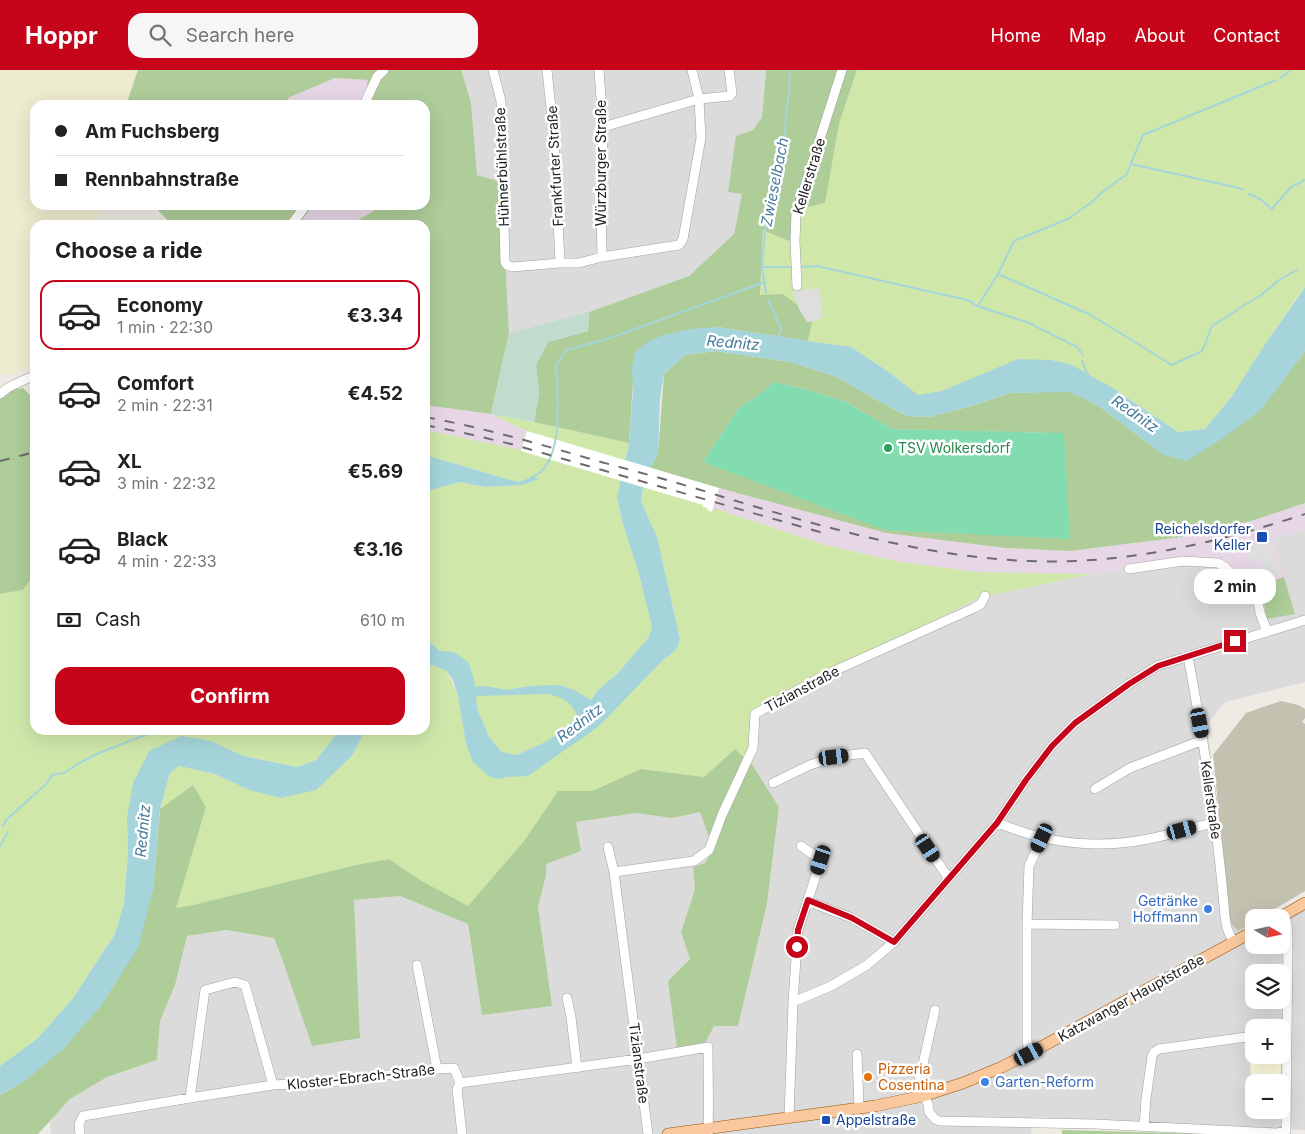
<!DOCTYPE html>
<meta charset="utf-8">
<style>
:root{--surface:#fff;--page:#f6f6f6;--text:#202124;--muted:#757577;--line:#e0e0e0;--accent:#c6051a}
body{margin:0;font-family:Inter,sans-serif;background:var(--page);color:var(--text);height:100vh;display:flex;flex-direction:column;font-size:19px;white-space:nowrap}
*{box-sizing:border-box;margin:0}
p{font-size:16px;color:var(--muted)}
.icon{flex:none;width:28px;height:28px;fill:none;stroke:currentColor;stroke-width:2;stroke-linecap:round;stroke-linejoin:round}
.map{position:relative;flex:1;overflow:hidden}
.sheet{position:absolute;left:30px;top:150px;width:400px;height:515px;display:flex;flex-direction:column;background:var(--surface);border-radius:15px;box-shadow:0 5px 20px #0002}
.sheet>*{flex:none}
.top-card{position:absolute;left:30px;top:30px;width:400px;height:110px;border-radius:15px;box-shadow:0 5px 20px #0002;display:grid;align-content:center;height:110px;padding:0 25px;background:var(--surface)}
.needle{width:32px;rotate:99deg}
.controls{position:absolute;left:1245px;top:839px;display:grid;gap:10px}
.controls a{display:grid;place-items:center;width:45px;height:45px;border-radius:10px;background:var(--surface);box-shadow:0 5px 20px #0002;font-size:25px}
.end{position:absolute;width:22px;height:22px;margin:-11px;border:6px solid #c6051a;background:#fff;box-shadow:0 0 0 2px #fff}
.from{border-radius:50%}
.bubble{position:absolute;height:35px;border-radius:15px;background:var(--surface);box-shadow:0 5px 20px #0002;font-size:16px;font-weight:700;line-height:35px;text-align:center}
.car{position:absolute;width:15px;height:30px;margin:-15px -8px;border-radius:6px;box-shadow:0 0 4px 1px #0007;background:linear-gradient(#222 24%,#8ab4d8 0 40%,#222 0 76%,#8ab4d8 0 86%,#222 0)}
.top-card b{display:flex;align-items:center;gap:18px;height:48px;font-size:19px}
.top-card b+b{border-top:1px solid var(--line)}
.top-card i{width:12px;height:12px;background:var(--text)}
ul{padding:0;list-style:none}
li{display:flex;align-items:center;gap:15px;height:70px;margin:0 10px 8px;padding:0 15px;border:2px solid transparent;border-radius:15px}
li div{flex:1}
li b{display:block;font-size:19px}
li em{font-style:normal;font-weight:700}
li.current{border-color:var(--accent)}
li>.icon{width:45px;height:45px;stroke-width:1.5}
h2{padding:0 25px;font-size:22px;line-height:60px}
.pay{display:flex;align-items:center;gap:12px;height:55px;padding:0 25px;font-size:19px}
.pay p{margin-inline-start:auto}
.primary-button{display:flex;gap:10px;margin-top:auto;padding:10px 25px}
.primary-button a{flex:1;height:58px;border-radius:15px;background:var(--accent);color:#fff;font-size:20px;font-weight:700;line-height:58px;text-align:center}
header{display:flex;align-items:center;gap:30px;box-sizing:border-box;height:70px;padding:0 25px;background:var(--accent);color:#fff}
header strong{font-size:24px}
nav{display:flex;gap:28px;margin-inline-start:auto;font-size:18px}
.search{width:350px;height:45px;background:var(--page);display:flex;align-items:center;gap:12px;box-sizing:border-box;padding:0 18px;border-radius:15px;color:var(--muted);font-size:19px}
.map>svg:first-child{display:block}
.residential{fill:#dcdbdb;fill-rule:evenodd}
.industrial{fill:#e7d6e6}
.education{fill:#fefadd}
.construction{fill:#c3c1af}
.farmland{fill:#edeccf}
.grass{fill:#cfe8aa}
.forest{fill:#aecd99;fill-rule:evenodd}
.wetland{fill:#c1dccd}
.pitch{fill:#83dcb0}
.parking{fill:#dedede}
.water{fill:#a5d5db;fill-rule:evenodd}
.pier{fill:#fff}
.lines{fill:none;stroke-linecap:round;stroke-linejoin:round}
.stream{stroke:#a5d5db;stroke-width:2}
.minor-casing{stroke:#a2a2a2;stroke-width:10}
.major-casing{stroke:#945404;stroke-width:12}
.minor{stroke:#fff;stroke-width:9}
.major{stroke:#f9c89e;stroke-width:11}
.rail{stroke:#6c6c6c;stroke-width:2;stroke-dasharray:10 10;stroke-linecap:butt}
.route{stroke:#c6051a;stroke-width:6}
.leisure-dot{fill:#2e9e5b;stroke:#fff;stroke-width:2}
.transit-dot{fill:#1a4fb4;stroke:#fff;stroke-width:2}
.shop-dot{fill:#3f7fe0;stroke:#fff;stroke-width:2}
.food-dot{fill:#e8710a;stroke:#fff;stroke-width:2}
.labels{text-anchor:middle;stroke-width:5;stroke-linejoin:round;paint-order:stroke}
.street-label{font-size:14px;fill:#1e1e1e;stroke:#fff}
.leisure-label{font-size:14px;fill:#27864d;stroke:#fff;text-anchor:start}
.transit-label{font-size:14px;fill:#164399;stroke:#fff;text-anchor:end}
.shop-label{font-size:14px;fill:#366cbe;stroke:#fff;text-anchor:end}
.food-label{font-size:14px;fill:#c56008;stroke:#fff;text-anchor:start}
.water-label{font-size:15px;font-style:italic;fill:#467a9c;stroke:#fff}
</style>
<header>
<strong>Hoppr</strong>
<div class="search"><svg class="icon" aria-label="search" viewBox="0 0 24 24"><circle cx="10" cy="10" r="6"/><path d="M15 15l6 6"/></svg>Search here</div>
<nav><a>Home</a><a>Map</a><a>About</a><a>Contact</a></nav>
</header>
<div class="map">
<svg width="1305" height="1064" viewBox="0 0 1305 1064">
<rect width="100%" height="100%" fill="#eeeae4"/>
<path class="residential" d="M461,0H766L762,47L753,60L728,121L742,124L734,164L689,206L589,242L509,263L501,112L477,105L471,32Z
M1305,459V612L1225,632L1207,655L1230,853L1238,861L1254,853V875H1281V848L1266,847L1305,827V1060L1033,1047L1031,1064H51L50,1051L70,1029L107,1007L157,990L160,951L175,915L187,866L226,860L274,868L284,894L360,968L353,830L400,826L468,854L482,945L551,936L538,837L546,805V794L576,752L636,743L672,748L700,741L713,778L705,793L693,797L695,819L681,862L714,956H738L767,834L779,737L753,696L752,640L821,604L897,570L978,528L1092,504L1191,488L1222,492L1227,502L1266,513L1262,523L1295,544L1273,469ZM1254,902H1281V930H1254ZM1254,958H1281V985H1254ZM1254,1012H1281V1040H1254Z"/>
<path class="industrial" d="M335,8L369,10L364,35H289L288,28Z
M314,135H383L350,155H301V151Z
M425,335L491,344L527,361L521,381L425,360Z
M719,418L886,463L1005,478L1070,481L1182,467L1251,451L1305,433V459L1273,469L1284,507L1266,513L1227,502L1222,492L1191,488L1092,504L977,502L901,492L825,475L713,438Z"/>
<path class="education" d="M1254,968V985H1281V1009H1251L1249,969Z"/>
<path class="construction" d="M1281,631L1298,635L1305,639V648L1302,652L1305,654V821L1261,847L1254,848V852L1238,861L1230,853L1213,685L1246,643Z"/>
<path class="farmland" d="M0,0H138L126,35H35V135H105L91,155H35V297L7,305H0Z"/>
<path class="grass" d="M857,0H1305V217L1295,230L1232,326L1205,359L1178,362L1116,320L963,312L942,322L917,325L886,300L851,277L808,271L813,247L760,226L763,160L795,140L839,54Z
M491,344L534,352L629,373L617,427L622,451L639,504L652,557L649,567L618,603L598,620L580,646L549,670L517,685L502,682L489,667L477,638L440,581L425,568V424L431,420L459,412L486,417L522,415L532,407L518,412L425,385V360L521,380L527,361Z
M645,407L714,438L825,475L901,492L977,502L1092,504L978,528L897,570L821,604L752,640L753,696L735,679L704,707L641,699L592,721H558L524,771L468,836L420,810L389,789L356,795L193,835L175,838L206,737L160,739L170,703L179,696L215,704L249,720L352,687L365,660H425V597L433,595L447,601L458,626L466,674L528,706L560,683L663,590L673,583L680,569L657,467L641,431Z
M35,504V660H340L316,690L298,697L243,686L211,671L182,666L127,748L128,782L124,833L115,864L73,928L38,968L0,996V524L23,520Z"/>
<path class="forest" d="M138,0H461L471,32L477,105L501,112L509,263L491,344L425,335V155H350L383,135H425V35H364L368,10L335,8L288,28L289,35H126Z
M766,0H857L839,54L825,133L795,140L794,173L763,160L760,225L783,224L813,247L808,271L718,257L635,282L629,373L534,352L539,323L536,295L548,272L588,261L589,242L689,206L734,164L742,124L728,122L736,66L753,60L762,47Z
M153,135H314L301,151V155H172Z
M716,281L790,292L837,307L875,329L907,346L929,347L968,337L1010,323L1070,321L1099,336L1164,385L1283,310L1305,281V433L1251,451L1182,467L1070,481L1005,478L886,463L719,418L645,407L658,384L664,304L685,285ZM774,312L808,320L846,332L892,359L1051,363L703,392L739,338L764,321Z
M23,318L35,330V504L23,520L0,524V321Z
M1284,507L1295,544L1267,549L1262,523L1266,513Z
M735,679L753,696L779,737L767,834L738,956H714L705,973L677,979L668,911L690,889L681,862L695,819L693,797L705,793L713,778L700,742L672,748L636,743L576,752L581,781L546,794V805L538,837L552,936L482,945L468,854L400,826L354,830L360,968L312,976L284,894L274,868L226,860L187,866L175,915L160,951L157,990L107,1007L70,1029L38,1064H0V1025L26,1010L153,820L160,739L193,715L206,737L176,838L193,835L356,795L389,789L420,810L468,836L524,771L558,721H592L641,699L704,707Z
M1062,1060L1212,1064H1062Z"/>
<path class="wetland" d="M589,242L588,261L548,272L536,295L539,323L534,352L491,344L509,263Z"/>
<path class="pitch" d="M774,312L808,320L846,332L892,359L1064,363L1070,469L885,460L703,392L739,338L764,321Z"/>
<path class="parking" d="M819,218L823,247L815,251L807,252L799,239L793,221Z
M1270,470L1280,505L1265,509L1260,489L1249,492L1245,477Z
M861,1014L881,1015L882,1026L863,1030Z"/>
<path class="water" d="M1305,217V281L1261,340L1220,370L1187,391L1164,385L1099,336L1070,322L1010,323L968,337L929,347L907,346L875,329L837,307L790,292L716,281L685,285L664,304L660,329L658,384L645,407L641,431L657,467L680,569C677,581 673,583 663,590L598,657L528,706L507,707L498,709L490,707L473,692L466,674L458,626L453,610L447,601L433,595L425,597V568L440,581L454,582L468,592L474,609L475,617L486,616L507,620L530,616L559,615L574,620L591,630L598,620L618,603L649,567L652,557L639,504L622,451L617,427L629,373L633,320L632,297L635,282L650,270L664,265L690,259L718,257L808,271L851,277L886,300L918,325L942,321L1018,289L1051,290L1072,295L1116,320L1178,362L1205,359L1232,326L1262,279ZM548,624C565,628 570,631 578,647L549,670L517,685L502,682L489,667L477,638L476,626Z
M425,385L518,412L532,407L539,409L522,415L486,417L459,412L431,420L425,424Z
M340,660H365L352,686L316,720L281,728L249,720L215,704L179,696L170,703L160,739L153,820L138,878L100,937L64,978L26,1010L0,1025V996L38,968L73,928L115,864L124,833L128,782L127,748L133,713L149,681L182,666L211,671L243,686L298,697L316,690Z"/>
<path class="pier" d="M527,361L719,418L713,438L712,442L707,440L708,438L703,437V435L521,381Z"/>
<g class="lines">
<path class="stream" d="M1281,8L1291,0
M1131,94L1239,118L1243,120
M1130,96L1143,65L1276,10
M1249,124L1260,129L1272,139L1291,117L1305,110
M762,197H792
M801,197L817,196L967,230L972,232L974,235L1029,253L1077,277L1083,285
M998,204L1091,245L1172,295L1202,281L1212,256L1237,240
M766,223L762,197L766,149L782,90L790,9L789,0
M768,230L781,258L778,267
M978,236L998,204L1014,171L1068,149L1092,132L1101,123L1127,104L1129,98
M1239,238L1260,226L1279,210L1297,200
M1082,291L1088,305
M532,407C566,394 557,323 556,294L567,280L607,269L765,212
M3,756L6,750L46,714L52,705L64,703L81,692L99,683L158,660
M0,776L8,762"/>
<g class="minor-casing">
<path id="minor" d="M493,0L501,31L505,192L507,195L512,197L560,193H579L602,187L679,175L683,169L701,68L699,29L692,0
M547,0L554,67L560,193
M599,0L603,57L601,135L602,187
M364,35L377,7L384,0
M603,57L699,29L730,26L732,23L729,0
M291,155L306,135
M797,216L795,171L796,144L842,0
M0,324L9,317L35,305
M1129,499L1183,491L1218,493L1225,497L1241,513L1257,526L1260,543L1267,561
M1188,586C1204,673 1218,759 1225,847L1227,858L1233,872
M773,713L810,695L834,687L865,683L949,809
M1095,719L1130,698L1203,670
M997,753C1012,758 1026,764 1041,767C1075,776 1114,776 1148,769C1170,765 1193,758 1215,752
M608,777L614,802L648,1064
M614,802L694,791L709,780L722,745L753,678L755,644L823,606L974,538L981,534L985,526
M807,831L852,848L894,872
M1027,854L1115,855
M417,895L437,999
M567,928L571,947L577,998
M793,932L798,860L821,790L801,776
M935,940L919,1012L920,1016L928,1034L929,1042L935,1049L939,1051L1095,1054L1277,1063L1286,1061L1288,869L1287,853L1284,845
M857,984L859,1039
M1029,984L1027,970V854L1029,796L1042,768
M460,1013L638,989L708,977C708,1006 709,1034 708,1063
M460,1013L457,1019L462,1064
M190,1028L205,920L235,912L245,915L273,1015
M789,1048L793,932L831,916L867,895L894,872L997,753L1026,710L1052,676L1075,653L1129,614L1157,596L1305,550
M1144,1056L1146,1029L1152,986L1154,982L1159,979L1254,966
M80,1064L79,1054L83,1046L190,1028L273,1015L330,1012L437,999L454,998L460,1013"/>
</g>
<g class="major-casing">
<path id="major" d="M1279,848L1305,833
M668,1064L875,1036L923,1026L963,1013L1002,997L1043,976L1254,861"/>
</g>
<use href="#minor" class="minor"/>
<use href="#major" class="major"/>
<path class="rail" d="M425,347C485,358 543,375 601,392C642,403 683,414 723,427C823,457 924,487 1029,491C1124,495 1216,473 1305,444
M425,355L460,362L511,374L830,465
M0,391L35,382"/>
</g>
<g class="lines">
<path class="route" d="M797,877L798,860L808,830L852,848L894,872L997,753L1026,710L1052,676L1075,653L1129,614L1158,596L1235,571"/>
</g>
<circle class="leisure-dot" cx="888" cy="378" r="5"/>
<g class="transit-dot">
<rect x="1256" y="461" width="12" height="12" rx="2.5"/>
<rect x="821" y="1045" width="10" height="10" rx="2.5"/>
</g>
<g class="shop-dot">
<circle cx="1208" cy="839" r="5"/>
<circle cx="985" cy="1012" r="5"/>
</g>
<circle class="food-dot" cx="868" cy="1007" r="5"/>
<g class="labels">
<g class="street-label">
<text transform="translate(601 93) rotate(-90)" y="5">Würzburger Straße</text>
<text transform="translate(555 96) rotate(-93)" y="5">Frankfurter Straße</text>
<text transform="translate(502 97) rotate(-92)" y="5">Hühnerbühlstraße</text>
<text transform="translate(809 106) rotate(-73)" y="5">Kellerstraße</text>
<text transform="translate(802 619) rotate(-28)" y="5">Tizianstraße</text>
<text transform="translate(1211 730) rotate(82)" y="5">Kellerstraße</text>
<text transform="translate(1131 928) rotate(-29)" y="5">Katzwanger Hauptstraße</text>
<text transform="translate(639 993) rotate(83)" y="5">Tizianstraße</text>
<text transform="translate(361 1007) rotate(-6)" y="5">Kloster-Ebrach-Straße</text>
</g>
<g class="leisure-label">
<text x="898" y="383">TSV Wolkersdorf</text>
</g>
<g class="transit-label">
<text x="1251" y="464">Reichelsdorfer<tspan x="1251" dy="16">Keller</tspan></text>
<text x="836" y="1055" text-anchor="start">Appelstraße</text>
</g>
<g class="shop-label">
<text x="1198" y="836">Getränke<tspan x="1198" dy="16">Hoffmann</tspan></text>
<text x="995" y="1017" text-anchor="start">Garten-Reform</text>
</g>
<g class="food-label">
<text x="878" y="1004">Pizzeria<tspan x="878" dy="16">Cosentina</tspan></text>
</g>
<g class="water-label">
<text transform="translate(775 112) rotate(-79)" y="5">Zwieselbach</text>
<text transform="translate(733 273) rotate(5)" y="5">Rednitz</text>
<text transform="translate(1135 344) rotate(35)" y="5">Rednitz</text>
<text transform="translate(580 653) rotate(-37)" y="5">Rednitz</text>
<text transform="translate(143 761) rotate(-85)" y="5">Rednitz</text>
</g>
</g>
</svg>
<div class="controls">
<a><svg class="needle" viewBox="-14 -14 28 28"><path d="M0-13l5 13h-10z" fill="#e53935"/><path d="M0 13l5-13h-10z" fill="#757577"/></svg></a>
<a><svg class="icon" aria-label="layers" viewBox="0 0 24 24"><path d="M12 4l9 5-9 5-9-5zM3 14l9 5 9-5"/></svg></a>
<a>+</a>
<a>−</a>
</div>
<i class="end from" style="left:797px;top:877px"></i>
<i class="end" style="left:1235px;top:571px"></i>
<div class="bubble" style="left:1194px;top:499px;width:82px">2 min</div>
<i class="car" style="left:1200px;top:653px;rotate:169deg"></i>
<i class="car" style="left:834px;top:687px;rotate:83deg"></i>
<i class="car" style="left:1182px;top:760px;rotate:75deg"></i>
<i class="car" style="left:1042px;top:768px;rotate:205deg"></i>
<i class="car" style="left:928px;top:778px;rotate:146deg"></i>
<i class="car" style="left:821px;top:790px;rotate:198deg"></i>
<i class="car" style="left:1029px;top:984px;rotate:62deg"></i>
<div class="top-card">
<b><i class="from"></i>Am Fuchsberg</b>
<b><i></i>Rennbahnstraße</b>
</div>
<section class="sheet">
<h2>Choose a ride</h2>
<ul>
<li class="current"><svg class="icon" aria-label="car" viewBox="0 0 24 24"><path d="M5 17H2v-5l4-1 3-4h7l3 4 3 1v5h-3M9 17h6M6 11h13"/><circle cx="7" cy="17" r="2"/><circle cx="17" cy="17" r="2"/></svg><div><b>Economy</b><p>1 min · 22:30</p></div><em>€3.34</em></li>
<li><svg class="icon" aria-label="car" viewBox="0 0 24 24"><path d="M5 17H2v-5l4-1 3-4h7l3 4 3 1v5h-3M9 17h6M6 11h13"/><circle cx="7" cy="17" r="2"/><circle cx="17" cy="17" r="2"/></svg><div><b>Comfort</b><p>2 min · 22:31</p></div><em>€4.52</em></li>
<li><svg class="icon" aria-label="car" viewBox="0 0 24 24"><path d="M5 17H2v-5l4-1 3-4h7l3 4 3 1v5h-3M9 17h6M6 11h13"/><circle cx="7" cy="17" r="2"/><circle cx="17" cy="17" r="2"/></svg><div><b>XL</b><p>3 min · 22:32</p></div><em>€5.69</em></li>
<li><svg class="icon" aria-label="car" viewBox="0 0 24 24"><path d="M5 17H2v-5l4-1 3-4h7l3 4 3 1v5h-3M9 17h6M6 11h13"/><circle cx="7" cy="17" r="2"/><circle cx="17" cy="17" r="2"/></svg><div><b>Black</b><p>4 min · 22:33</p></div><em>€3.16</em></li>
</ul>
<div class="pay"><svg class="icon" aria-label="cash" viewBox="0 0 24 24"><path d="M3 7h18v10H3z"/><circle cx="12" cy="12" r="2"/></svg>Cash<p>610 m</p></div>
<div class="primary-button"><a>Confirm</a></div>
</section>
</div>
